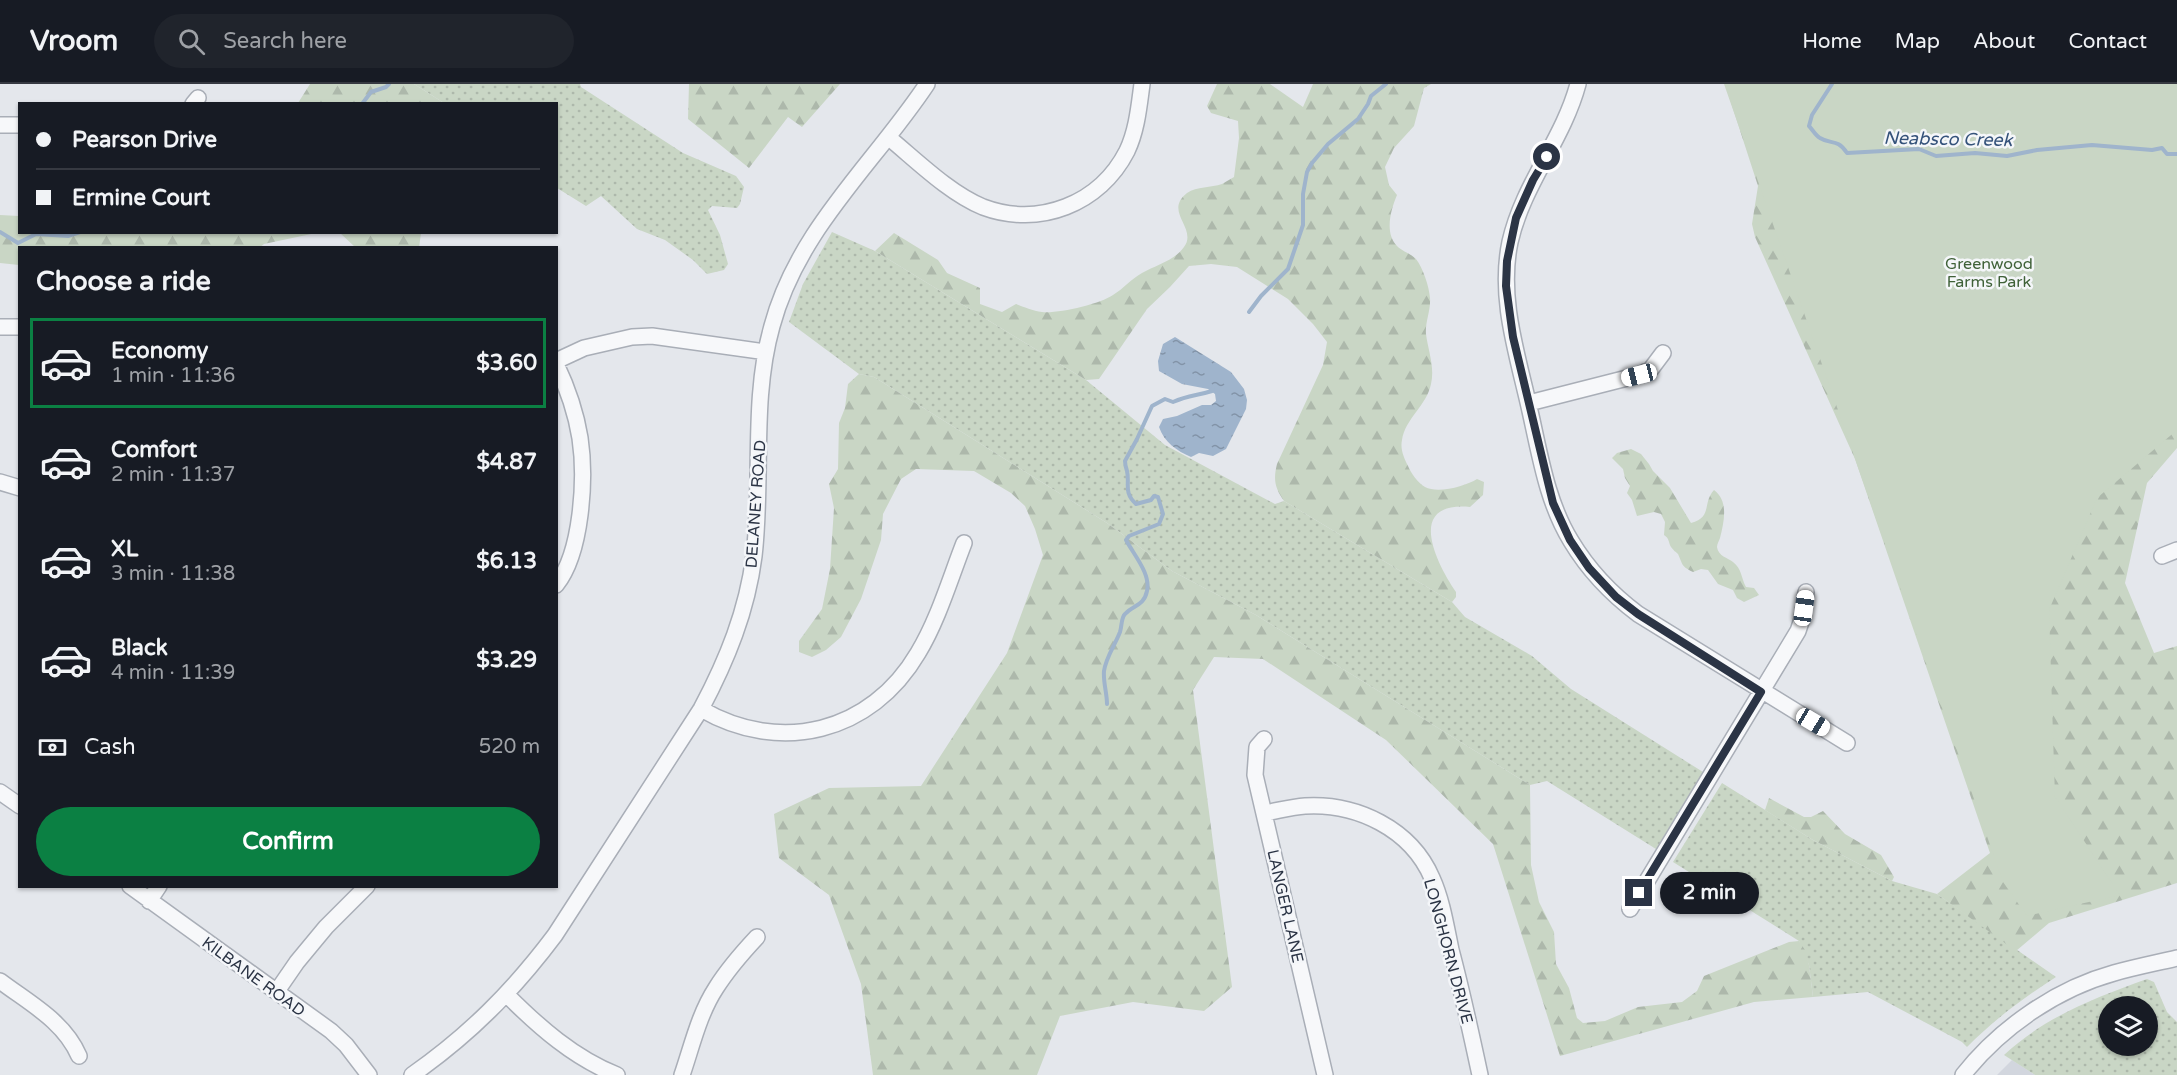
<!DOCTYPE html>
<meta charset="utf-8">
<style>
:root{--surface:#171b24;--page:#20242c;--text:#f1f3f6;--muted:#9ea1a6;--line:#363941;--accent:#0b8043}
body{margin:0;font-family:"Varela Round",sans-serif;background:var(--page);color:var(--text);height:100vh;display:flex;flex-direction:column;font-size:22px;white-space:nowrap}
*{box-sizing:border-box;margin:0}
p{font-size:20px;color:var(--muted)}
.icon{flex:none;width:33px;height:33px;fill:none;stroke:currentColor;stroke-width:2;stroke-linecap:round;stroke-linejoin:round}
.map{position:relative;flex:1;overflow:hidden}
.drawer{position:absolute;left:18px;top:162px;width:540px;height:642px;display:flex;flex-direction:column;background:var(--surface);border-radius:0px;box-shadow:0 2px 4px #0004}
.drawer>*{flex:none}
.hud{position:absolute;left:18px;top:18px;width:540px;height:132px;border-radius:0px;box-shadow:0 2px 4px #0004;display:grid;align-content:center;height:132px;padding:0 18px;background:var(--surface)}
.tools{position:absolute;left:2098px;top:912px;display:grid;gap:12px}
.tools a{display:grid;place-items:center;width:60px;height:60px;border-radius:50%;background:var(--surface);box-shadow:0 2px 4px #0004;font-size:30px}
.end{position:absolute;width:27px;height:27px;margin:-14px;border:8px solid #2b3445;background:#fff;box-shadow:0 0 0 3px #fff}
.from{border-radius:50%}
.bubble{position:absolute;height:42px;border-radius:21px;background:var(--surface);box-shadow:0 2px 4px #0004;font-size:20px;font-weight:700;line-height:42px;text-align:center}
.car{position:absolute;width:18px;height:36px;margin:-18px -9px;border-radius:8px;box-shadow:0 0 4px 2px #0007;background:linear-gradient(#fff 24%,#345 0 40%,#fff 0 76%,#345 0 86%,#fff 0)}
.hud b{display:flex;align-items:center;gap:21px;height:57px;font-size:22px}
.hud b+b{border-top:2px solid var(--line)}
.hud i{width:15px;height:15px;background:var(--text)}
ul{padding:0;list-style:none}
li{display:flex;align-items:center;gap:18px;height:90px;margin:0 12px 9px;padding:0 6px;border:3px solid transparent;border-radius:0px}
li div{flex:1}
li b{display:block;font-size:22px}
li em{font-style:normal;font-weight:700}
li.active{border-color:var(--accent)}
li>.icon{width:54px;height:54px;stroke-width:1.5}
h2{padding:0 18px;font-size:27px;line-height:72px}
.pay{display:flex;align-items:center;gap:15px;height:66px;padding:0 18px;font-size:22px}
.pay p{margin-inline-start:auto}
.cta{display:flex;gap:12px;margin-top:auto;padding:12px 18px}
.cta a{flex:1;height:69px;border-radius:36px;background:var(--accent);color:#fff;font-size:24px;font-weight:700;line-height:69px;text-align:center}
header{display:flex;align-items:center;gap:36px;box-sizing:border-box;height:84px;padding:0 30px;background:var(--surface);border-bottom:2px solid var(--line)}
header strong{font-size:28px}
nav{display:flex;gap:33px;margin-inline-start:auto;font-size:21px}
.search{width:420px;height:54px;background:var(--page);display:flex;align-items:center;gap:15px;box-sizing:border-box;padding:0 21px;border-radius:33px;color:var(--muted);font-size:22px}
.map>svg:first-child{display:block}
.built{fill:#d2d6de}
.grass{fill:url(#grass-dots);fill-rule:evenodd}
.forest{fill:url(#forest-firs)}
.park{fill:#c9d6c5}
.water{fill:url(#water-ripples)}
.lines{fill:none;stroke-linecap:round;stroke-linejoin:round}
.stream{stroke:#9fb4cc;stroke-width:4}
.minor-casing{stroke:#a9aeb7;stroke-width:18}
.minor{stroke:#f7f8fa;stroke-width:15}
.route{stroke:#2b3445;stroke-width:8}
.labels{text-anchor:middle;stroke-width:5;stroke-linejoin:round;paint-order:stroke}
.park-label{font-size:16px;fill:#3f6138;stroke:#f4f6f9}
.street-label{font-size:16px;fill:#2b3445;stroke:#f4f6f9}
.water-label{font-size:18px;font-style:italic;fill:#34527a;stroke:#f4f6f9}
</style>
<header>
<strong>Vroom</strong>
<div class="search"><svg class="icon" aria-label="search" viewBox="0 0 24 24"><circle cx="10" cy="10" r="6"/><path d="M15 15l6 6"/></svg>Search here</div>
<nav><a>Home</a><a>Map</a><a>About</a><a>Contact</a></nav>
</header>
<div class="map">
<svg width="2177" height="991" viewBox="0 0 2177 991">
<defs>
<pattern id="grass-dots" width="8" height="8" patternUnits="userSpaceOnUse" patternTransform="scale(1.5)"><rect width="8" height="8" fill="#c9d6c5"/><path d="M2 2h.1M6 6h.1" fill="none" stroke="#adb8ab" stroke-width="1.8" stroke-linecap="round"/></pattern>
<pattern id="forest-firs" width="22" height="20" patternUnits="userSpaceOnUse" patternTransform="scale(1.5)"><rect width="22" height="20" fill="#c9d6c5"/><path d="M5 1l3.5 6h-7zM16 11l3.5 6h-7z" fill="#adb8ab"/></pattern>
<pattern id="water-ripples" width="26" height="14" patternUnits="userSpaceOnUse" patternTransform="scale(1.5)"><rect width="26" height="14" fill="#9fb4cc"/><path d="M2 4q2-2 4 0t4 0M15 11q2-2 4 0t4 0" fill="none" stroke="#8293a7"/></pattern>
</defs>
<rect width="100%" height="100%" fill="#e4e7ec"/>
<path class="built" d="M2012,976L2035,991H1997Z"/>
<path class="grass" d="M414,0H580L581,3L683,69L736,92L744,103L740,120L737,124L712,122L708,126L720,151L728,180L724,186L707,190L693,176L665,156L637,145L601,112L586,122L557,104L556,20L444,19Z
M832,148L875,167L1086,296L1165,361L1275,420L1284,417L1452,518L1465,533L1532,572L1571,605L1703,688L1656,765L1547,697L1530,701L1256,531L1172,487L1107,439L874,293L859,290L789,238L803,200Z
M1722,699L1813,756L1892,797L1937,810L2056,893C2023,914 1994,936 1967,963L1962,958L1868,908L1813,913L1809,881L1799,857L1673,778Z
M2147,895L2154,898L2167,928L2177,938V991H2035L2004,971C2046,932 2095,914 2147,895ZM2109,922H2148V962H2109Z"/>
<path class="forest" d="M310,0H414L444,19H298Z
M689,0H840L802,43L788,33L749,84L688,35Z
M1217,0H1270L1303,23L1313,0H1431L1424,4L1414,42L1394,64L1385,83L1389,101L1397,111C1391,125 1384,149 1397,162C1403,168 1410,169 1416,175C1423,184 1429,202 1430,214C1431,226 1425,238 1426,250C1428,266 1435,283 1431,300C1427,321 1405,335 1402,356C1400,365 1404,374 1408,382C1411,389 1418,399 1425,403C1438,410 1466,402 1477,395L1484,398L1483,411L1470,423C1406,417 1435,477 1456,508V513L1452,518L1284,417C1275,404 1273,396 1277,380L1323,281L1327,258L1313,240L1288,215L1237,183L1211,180L1189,182L1170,203L1147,225L1099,295L1086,296L875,167L894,149L938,176L947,189L980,204V220L1002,228L1016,220C1024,223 1033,227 1042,228C1057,230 1100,220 1113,211C1123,205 1131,195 1142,189C1156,181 1174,177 1184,163C1198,144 1163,128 1187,109C1197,102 1211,104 1222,100C1226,98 1230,95 1234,93L1239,54L1238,37L1211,29L1207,22Z
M1725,0H2177V364L2147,399L2125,499L2154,569L2177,562V799L2049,839L2016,867L1937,810L1990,769L1855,375L1755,153L1752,140L1758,102Z
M0,131L19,132L20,148L316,149L264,160L259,164H20L19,181L0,179Z
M340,149H421L419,164L355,163Z
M859,290L874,293L1107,439L1172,487L1256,531L1530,701L1531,781L1539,818L1554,848L1556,880L1569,904L1577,934L1583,939L1605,937L1638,923L1682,918L1697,907L1704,892L1789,858L1799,857L1805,866L1809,881L1813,913L1754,918L1560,972L1493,760L1386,656L1263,575L1214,573L1193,606L1232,903L1204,927L1133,918L1060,932L1037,991H873L861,900L829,811L779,774L774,730L829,704L921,702L1007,569L1043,471L1035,445L1025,422L1011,409L974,387L916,385L901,395L883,430L881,456L861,515L841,553L826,566L812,573L799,568V557L822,525L830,485L834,424L829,400L838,385L839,339L845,324L848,300Z
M1631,365L1641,370L1649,380L1653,387L1670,404L1691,439C1713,433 1702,419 1714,406C1729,417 1724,438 1720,454C1719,457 1717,460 1717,463C1718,472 1728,474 1733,478C1742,485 1741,494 1746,503L1754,504L1759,511L1744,518L1737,514L1733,506L1718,500L1708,486L1701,485L1693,488C1681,482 1683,481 1678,470C1676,468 1673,466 1671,463C1668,458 1670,455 1664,451L1665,438L1661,430L1654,428L1637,432L1632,416L1627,409L1630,402L1625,394L1623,385L1612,374L1617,369Z
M1769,714L1804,733H1811L1823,727L1845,750L1881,771L1894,793L1892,797L1813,756L1765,726Z"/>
<path class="park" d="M1724,0H2177V346L2097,414L2049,526L2055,713L2120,811L2027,832L2003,798Z"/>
<path class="water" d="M1175,253L1231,288L1244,305L1247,316L1246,325L1226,365L1213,372L1199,369L1191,373C1177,367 1164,358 1159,343L1163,335L1177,332L1202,321H1211L1216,317L1215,310L1208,305L1182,300L1159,287L1158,277L1163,260Z"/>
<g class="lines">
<path class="stream" d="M1832,0L1812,31L1809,42C1812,45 1816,52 1820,54C1831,61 1837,54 1847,69L1919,65L1936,72L1975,69L2007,72L2037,66L2092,61L2152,66L2162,64L2167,70H2177
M362,20L371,8L386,3L389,0
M0,148L18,159L36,150L68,152L80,148
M1249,228L1261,212L1288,185L1303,141V110L1307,88L1312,79L1328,60L1358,35L1368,20L1371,12L1386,0
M1107,620C1107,609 1103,598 1104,587C1106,573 1115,561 1120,548C1122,542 1121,534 1125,530C1133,521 1144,522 1147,507C1151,490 1134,471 1126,456L1129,452L1159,440L1163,430L1158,413L1154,412L1151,416L1136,420C1123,408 1130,400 1127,387C1126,384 1125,381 1125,377L1137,355L1152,322L1165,315L1173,318C1189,311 1196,312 1212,307L1213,304"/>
<g class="minor-casing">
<path id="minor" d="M1578,0C1563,56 1523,100 1510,158C1498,215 1518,272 1530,327C1540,371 1547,418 1571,457C1589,487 1610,509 1638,530L1847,659
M193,20L198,14
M0,41H20
M888,53C916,76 949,109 983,123C1039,144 1100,120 1127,67C1137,46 1139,22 1142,0
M0,243H20
M556,277L584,264L632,253L652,252L766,268
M556,280C567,303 576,329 580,354C586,394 582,469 556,501
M1529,319L1639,291L1651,285L1663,269
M0,398L20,404
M2162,472L2177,466
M701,625C780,671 871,649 918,569C938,536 950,495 964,459
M1264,655L1257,663L1255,691L1325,991
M0,708L20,722
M1264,729C1277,727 1291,723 1305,722C1357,719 1411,745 1432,794C1442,816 1446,842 1451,866C1462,907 1471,949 1480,991
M130,802L331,947L346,961L369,991
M149,817L159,802
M1630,825L1798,547L1802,535L1806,508
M0,897C29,919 64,937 79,972
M277,907L297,878L326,843L367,802
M507,911C539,943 574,974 617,991
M412,991C469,951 513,907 555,851L701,625C727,576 747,527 754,472C763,396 751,316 772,242C798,145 874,80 927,0
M682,991C692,962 699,930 716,904C728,885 742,869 757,853
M1963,991C2000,944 2056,905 2114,889C2135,883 2156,879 2177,874"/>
</g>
<use href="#minor" class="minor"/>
</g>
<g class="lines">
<path class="route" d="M1547,73L1533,96L1516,134L1507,177L1506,202L1513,253L1553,419L1570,456L1589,484L1616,513L1638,530L1761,608L1639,809"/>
</g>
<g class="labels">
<g class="park-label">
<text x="1989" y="185">Greenwood<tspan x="1989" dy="18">Farms Park</tspan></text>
</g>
<g class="street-label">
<text transform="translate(755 420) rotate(-86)" y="6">DELANEY ROAD</text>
<text transform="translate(1286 822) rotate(77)" y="6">LANGER LANE</text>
<text transform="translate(1449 867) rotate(75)" y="6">LONGHORN DRIVE</text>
<text transform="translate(254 892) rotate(36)" y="6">KILBANE ROAD</text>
</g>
<g class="water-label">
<text transform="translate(1948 55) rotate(1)" y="6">Neabsco Creek</text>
</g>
</g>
</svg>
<div class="tools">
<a><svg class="icon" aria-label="layers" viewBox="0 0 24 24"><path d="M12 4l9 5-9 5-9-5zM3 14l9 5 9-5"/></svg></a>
</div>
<i class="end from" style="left:1547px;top:73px"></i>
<i class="end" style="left:1639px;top:809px"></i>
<div class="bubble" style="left:1660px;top:788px;width:99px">2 min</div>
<i class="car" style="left:1639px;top:291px;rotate:256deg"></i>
<i class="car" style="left:1804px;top:524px;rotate:8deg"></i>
<i class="car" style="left:1813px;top:638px;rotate:121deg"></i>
<div class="hud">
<b><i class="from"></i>Pearson Drive</b>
<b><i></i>Ermine Court</b>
</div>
<section class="drawer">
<h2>Choose a ride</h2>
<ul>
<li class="active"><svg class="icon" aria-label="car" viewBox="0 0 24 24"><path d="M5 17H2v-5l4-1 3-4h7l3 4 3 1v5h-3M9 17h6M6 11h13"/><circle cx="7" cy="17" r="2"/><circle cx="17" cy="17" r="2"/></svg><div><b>Economy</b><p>1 min · 11:36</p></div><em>$3.60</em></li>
<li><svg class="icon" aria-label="car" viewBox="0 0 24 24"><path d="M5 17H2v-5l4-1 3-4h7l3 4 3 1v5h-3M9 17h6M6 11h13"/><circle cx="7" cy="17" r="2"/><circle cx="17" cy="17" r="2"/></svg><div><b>Comfort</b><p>2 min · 11:37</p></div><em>$4.87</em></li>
<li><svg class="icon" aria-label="car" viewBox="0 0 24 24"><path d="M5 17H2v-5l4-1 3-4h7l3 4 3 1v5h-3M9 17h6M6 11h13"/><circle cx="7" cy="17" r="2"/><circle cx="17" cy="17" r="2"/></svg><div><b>XL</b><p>3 min · 11:38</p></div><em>$6.13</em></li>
<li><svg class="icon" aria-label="car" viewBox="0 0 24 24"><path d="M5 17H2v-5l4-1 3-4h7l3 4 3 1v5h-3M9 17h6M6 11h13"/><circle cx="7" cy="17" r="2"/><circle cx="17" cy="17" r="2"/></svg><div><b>Black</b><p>4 min · 11:39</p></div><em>$3.29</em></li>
</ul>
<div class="pay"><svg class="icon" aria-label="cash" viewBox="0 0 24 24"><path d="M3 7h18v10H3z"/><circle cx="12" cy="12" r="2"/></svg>Cash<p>520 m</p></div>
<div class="cta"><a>Confirm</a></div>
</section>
</div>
